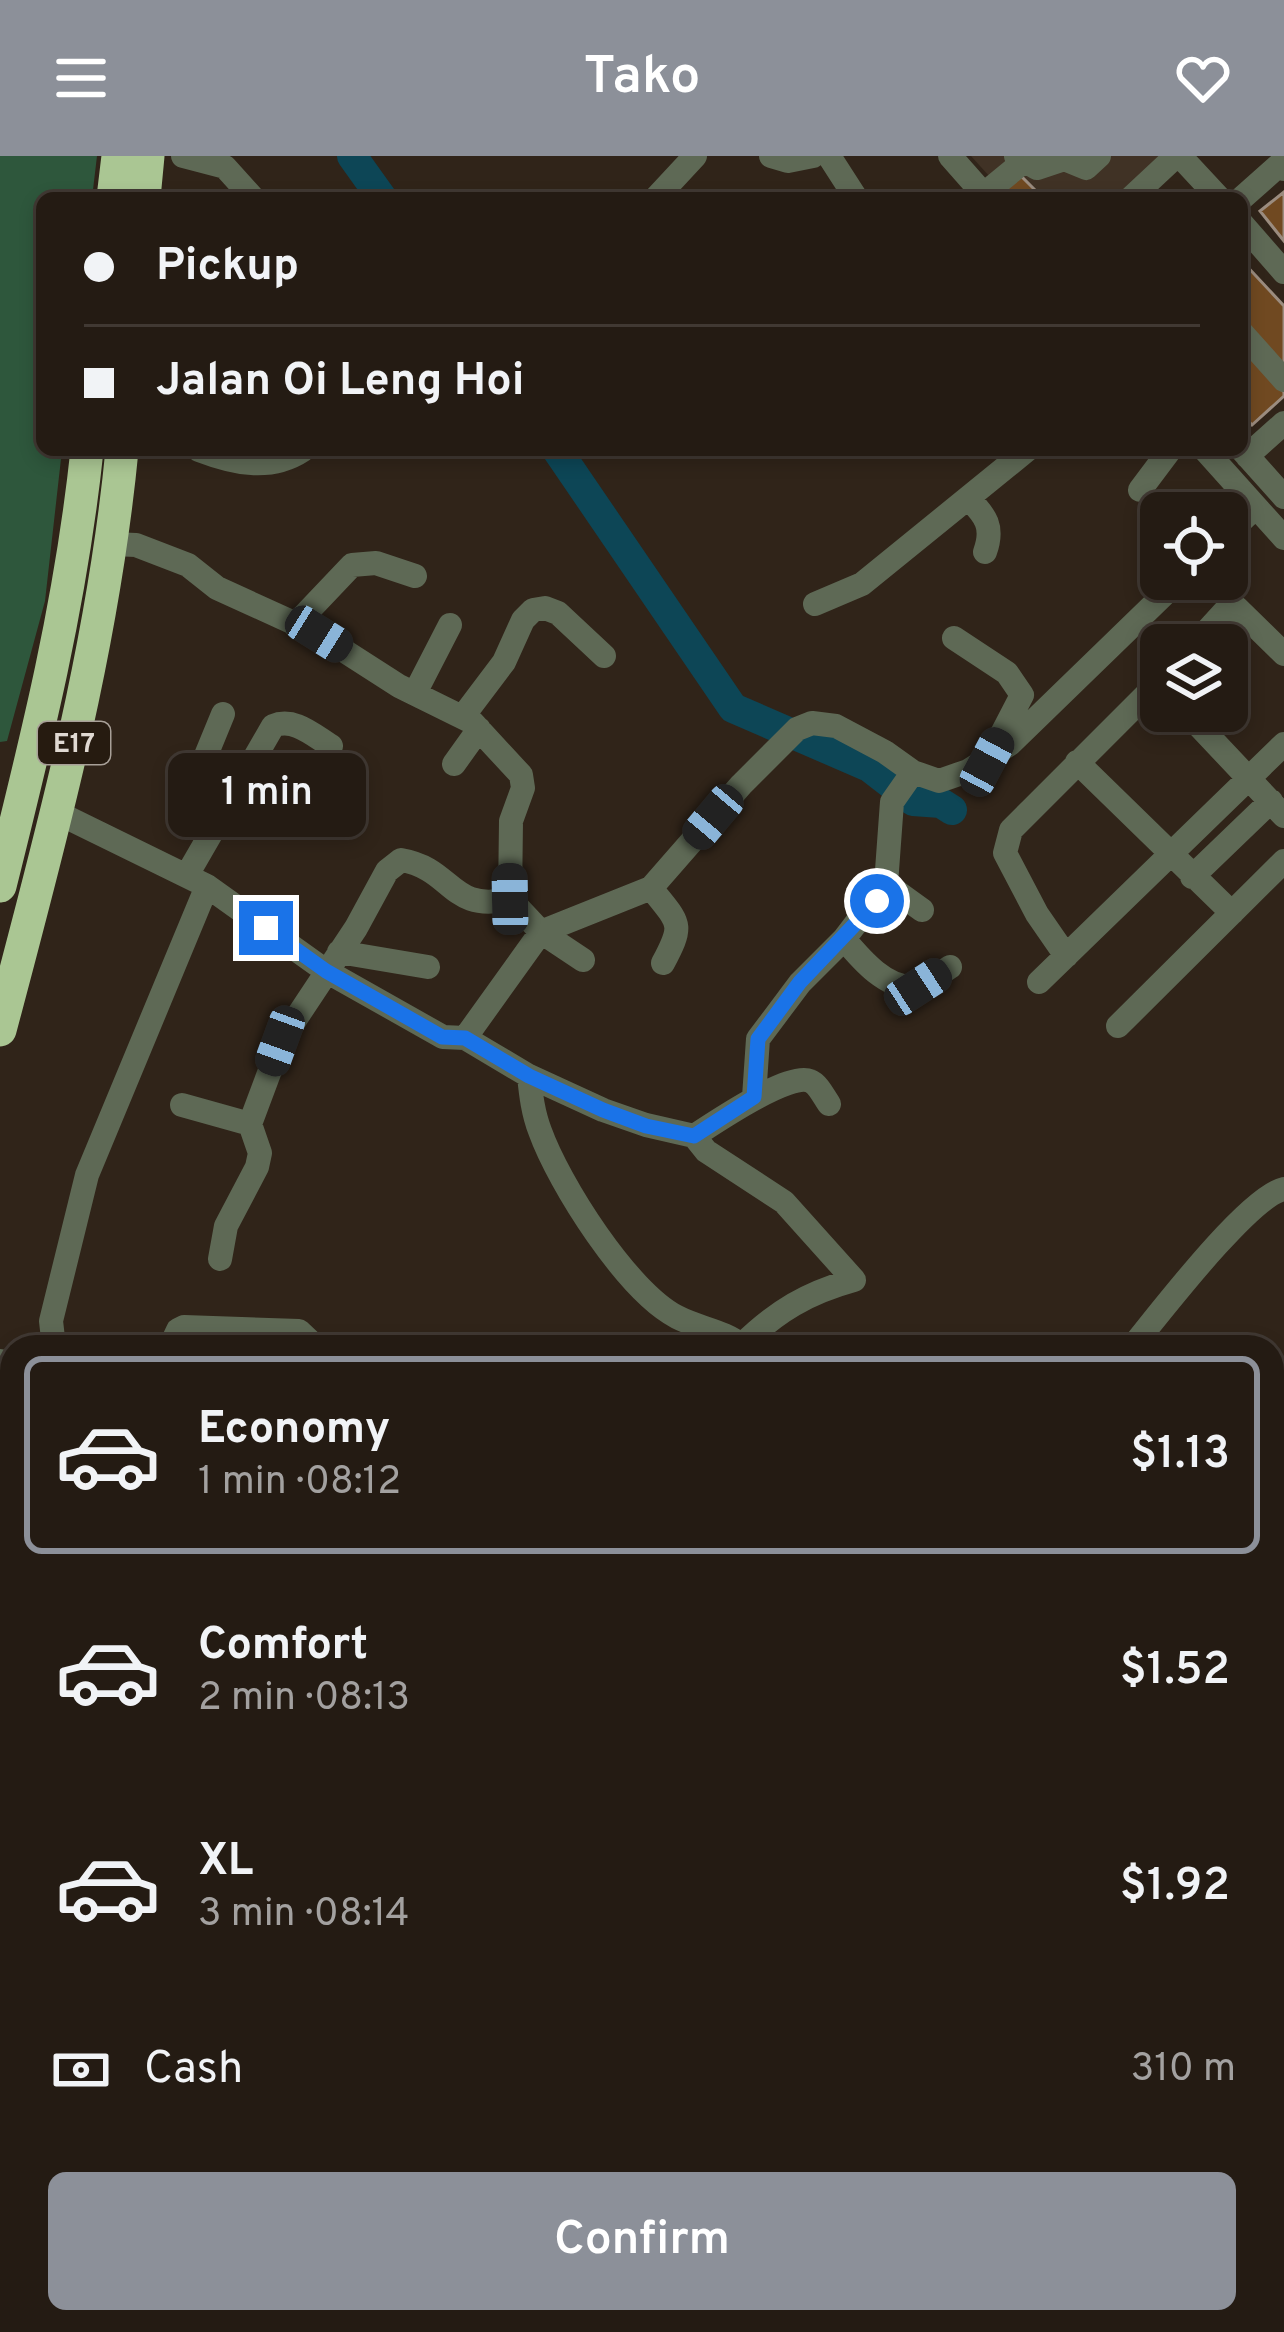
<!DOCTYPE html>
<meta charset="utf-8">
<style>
:root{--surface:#241b13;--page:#2c241c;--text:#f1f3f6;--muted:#a3a1a0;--line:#413933;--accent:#8c9099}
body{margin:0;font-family:Overpass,sans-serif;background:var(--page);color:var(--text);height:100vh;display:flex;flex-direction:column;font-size:45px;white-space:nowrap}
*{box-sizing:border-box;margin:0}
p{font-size:39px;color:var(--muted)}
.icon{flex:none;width:66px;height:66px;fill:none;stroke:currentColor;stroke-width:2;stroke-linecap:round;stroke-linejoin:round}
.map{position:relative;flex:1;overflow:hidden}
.side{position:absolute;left:0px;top:1179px;width:1284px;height:999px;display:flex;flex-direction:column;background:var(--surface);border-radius:36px 36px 0 0;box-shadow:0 6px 18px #0003,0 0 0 3px var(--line)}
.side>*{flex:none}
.guide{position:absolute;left:36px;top:36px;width:1212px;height:264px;border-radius:18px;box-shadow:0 6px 18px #0003,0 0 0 3px var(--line);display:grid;align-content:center;height:264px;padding:0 48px;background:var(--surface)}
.buttons{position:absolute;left:1140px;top:336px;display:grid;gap:24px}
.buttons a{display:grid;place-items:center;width:108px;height:108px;border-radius:18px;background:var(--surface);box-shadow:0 6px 18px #0003,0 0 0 3px var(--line);font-size:60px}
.end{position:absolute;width:54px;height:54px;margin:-27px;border:15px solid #1a73e8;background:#fff;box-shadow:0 0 0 6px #fff}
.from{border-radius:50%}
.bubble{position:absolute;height:84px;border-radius:18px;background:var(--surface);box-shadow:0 6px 18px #0003,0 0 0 3px var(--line);font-size:39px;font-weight:600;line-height:84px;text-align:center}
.car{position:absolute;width:36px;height:72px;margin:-36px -18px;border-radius:15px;box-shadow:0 0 9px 3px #0007;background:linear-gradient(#222 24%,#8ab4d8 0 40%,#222 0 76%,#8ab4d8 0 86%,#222 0)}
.guide b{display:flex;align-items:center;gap:42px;height:114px;font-size:45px}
.guide b+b{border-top:3px solid var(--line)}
.guide i{width:30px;height:30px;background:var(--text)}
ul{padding:21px 0 0;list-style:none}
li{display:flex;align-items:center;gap:36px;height:198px;margin:0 24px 18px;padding:0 24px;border:6px solid transparent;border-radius:18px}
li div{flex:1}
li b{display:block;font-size:45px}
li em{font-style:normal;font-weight:600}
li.selected{border-color:var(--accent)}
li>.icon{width:108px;height:108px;stroke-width:1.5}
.pay{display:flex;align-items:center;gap:30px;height:132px;padding:0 48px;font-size:45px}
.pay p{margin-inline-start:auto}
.cta{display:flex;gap:24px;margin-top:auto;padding:24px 48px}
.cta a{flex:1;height:138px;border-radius:18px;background:var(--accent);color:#fff;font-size:48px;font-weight:600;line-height:138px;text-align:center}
header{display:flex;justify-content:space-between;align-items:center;height:156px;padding:0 48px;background:var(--accent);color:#fff;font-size:54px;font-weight:600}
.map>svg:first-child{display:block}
.education{fill:#403225}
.green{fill:#2e573c}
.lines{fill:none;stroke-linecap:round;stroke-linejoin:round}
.river{stroke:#0d4656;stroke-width:30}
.building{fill:#704921;stroke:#9b8c7f;stroke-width:3}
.minor{stroke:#5e6955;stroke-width:24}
.highway{stroke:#aac693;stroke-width:33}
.route{stroke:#1a73e8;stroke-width:15}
.labels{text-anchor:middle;stroke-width:10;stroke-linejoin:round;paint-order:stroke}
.shield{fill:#261b10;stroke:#a8a098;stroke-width:3}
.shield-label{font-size:27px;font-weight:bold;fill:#e0d9d2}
</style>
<header><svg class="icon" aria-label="menu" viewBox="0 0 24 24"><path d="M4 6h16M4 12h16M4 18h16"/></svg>Tako<svg class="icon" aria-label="heart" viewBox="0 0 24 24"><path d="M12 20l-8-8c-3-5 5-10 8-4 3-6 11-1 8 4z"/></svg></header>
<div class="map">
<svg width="1284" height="2176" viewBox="0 0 1284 2176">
<rect width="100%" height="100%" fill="#302419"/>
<path class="education" d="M971,0H1165L1121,42H1009Z"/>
<path class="green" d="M0,0H97L92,42H42V294H62L45,445L7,585L0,586Z"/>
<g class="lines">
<path class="river" d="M352,0L382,42
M557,294L733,552L869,611L913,645L941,647L952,654"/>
</g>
<path class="building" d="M1020,19L1043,42H1009L1003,36Z
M1284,36V85L1260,55Z
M1242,105L1284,150V214L1242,167Z
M1242,189L1284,236V240L1252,269L1242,258Z
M0,1212L12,1217V1322L0,1359Z
M0,1765L12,1769V1814L0,1811Z
M1284,1963V2077L1272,2108V1994Z
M492,2166H543L539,2176H487Z
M607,2166H682L678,2176H608Z
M884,2166H924L919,2176H879Z
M964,2166H1010L1006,2176H960Z"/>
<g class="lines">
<path class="minor" d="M183,0L225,11L253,42
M771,0L788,5L813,0
M829,0L856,42
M950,0L987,42
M1016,0L1037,12L1064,3L1086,12L1099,0
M1180,0L1219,42
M984,38L1023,6
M656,42L695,0
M1131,42L1176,0
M1242,42L1278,10L1284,13
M1242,68L1284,116
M1242,177L1284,224
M199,294C233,307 270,316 303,294
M1205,294L1284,382
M1242,294L1284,341
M1247,300L1284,267
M1140,334L1170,294
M968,342C986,360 994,371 985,396
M1227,378L1256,351
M113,388L136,389L188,409L217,432L318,478L399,530L472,566L521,619L523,632L511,665L510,743
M815,448L862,428L1027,294
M295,469L352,409L376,407L415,420
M954,482L1007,517L1022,539L994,593
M1194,489L1225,455L1237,452L1284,498
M415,537L450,469
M1185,555L1284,660
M464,559L504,506L523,464L533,454L545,452L558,457L604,500
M1077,606L1232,757
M454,608L479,573
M58,657L207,730L326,815L443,881L465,882L529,920L603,954L646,969L694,980L706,995L784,1046L854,1124C807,1137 777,1155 742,1189
M220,660L196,645L193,631L223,558
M187,719L273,570C294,561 313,579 331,590
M1192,721L1271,645
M886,728L922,754
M651,732C679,768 685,766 663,807
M844,783C860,802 887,835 916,830C927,829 940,817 950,811
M339,796L428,811
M1066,800L1037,758L1005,697L1011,674L1161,524
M1039,826L1284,588
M1118,870L1284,705
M465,882L541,776L651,732L741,629L797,573L812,567L836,570L885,596L913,616L939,625L968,615L1010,588L1180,423
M529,920C531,939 533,957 540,975C559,1028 627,1135 677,1161C700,1173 723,1174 744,1191
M754,941L758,883L800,827L844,783L886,728L892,646L913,616
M182,949L250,968
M694,980C714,967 789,916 810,925C818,928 824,941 829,948
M220,1103L226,1070L257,1011L260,997L250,968L281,885L356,772L387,715L401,704C454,713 449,757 510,743L541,776L583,804
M54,1191L51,1165L87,1019L207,730
M170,1191L178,1174L184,1171L299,1175L316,1191
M1132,1191C1159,1158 1249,1040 1284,1033
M0,1205L12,1209
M0,1439L12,1402
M0,1490L12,1494
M0,1635L12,1642
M1272,1716L1284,1726
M0,1744L12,1746
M1272,1784L1284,1788
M0,1834L12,1837
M1272,1953L1284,1920
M0,2149L12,2153
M45,2166L67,2176
M155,2166L184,2176
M1149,2166L1171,2176
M235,2176L239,2166
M478,2176L483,2166
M592,2176L597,2166
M948,2176L952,2166
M1037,2176L1042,2166
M1191,2176L1195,2166
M1228,2176L1233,2166"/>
<path class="highway" d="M113,42L118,0
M144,42L148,0
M0,730C37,582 71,446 87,294
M0,874C51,682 103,492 122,294"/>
</g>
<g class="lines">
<path class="route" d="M266,772L326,815L442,881L465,882L529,920L603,954L646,970L694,980L754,941L758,883L800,826L877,745"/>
</g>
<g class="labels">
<rect class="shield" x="38" y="566" width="72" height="42" rx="9"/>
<g class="shield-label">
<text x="74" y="596">E17</text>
</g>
</g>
</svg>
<div class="buttons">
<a><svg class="icon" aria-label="locate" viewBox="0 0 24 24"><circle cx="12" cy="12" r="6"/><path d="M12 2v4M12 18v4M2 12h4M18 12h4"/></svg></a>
<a><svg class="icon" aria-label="layers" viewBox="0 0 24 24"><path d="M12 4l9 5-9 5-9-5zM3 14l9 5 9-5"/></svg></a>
</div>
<i class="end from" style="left:877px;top:745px"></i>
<i class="end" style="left:266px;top:772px"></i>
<div class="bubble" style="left:168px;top:597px;width:198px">1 min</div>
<i class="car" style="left:319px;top:478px;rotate:122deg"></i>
<i class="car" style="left:987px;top:606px;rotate:28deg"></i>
<i class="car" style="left:713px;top:661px;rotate:220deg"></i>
<i class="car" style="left:510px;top:743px;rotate:359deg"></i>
<i class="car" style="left:918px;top:831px;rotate:57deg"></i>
<i class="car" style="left:280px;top:885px;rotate:200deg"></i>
<div class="guide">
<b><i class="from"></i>Pickup</b>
<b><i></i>Jalan Oi Leng Hoi</b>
</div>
<section class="side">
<ul>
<li class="selected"><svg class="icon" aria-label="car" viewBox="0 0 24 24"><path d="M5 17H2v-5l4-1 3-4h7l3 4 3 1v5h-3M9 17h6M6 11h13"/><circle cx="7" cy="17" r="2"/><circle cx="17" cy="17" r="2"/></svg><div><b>Economy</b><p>1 min · 08:12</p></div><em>$1.13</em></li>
<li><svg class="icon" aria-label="car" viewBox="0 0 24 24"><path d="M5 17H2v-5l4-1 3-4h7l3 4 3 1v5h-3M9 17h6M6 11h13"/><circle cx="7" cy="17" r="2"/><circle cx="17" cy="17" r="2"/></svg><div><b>Comfort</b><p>2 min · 08:13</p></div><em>$1.52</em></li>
<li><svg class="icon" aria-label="car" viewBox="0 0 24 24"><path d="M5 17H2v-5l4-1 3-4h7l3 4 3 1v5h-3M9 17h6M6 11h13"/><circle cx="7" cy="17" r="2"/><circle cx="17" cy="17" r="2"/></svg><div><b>XL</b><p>3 min · 08:14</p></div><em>$1.92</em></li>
</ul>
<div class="pay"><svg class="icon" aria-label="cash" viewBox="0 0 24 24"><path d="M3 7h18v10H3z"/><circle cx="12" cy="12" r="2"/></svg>Cash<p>310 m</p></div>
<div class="cta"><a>Confirm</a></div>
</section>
</div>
